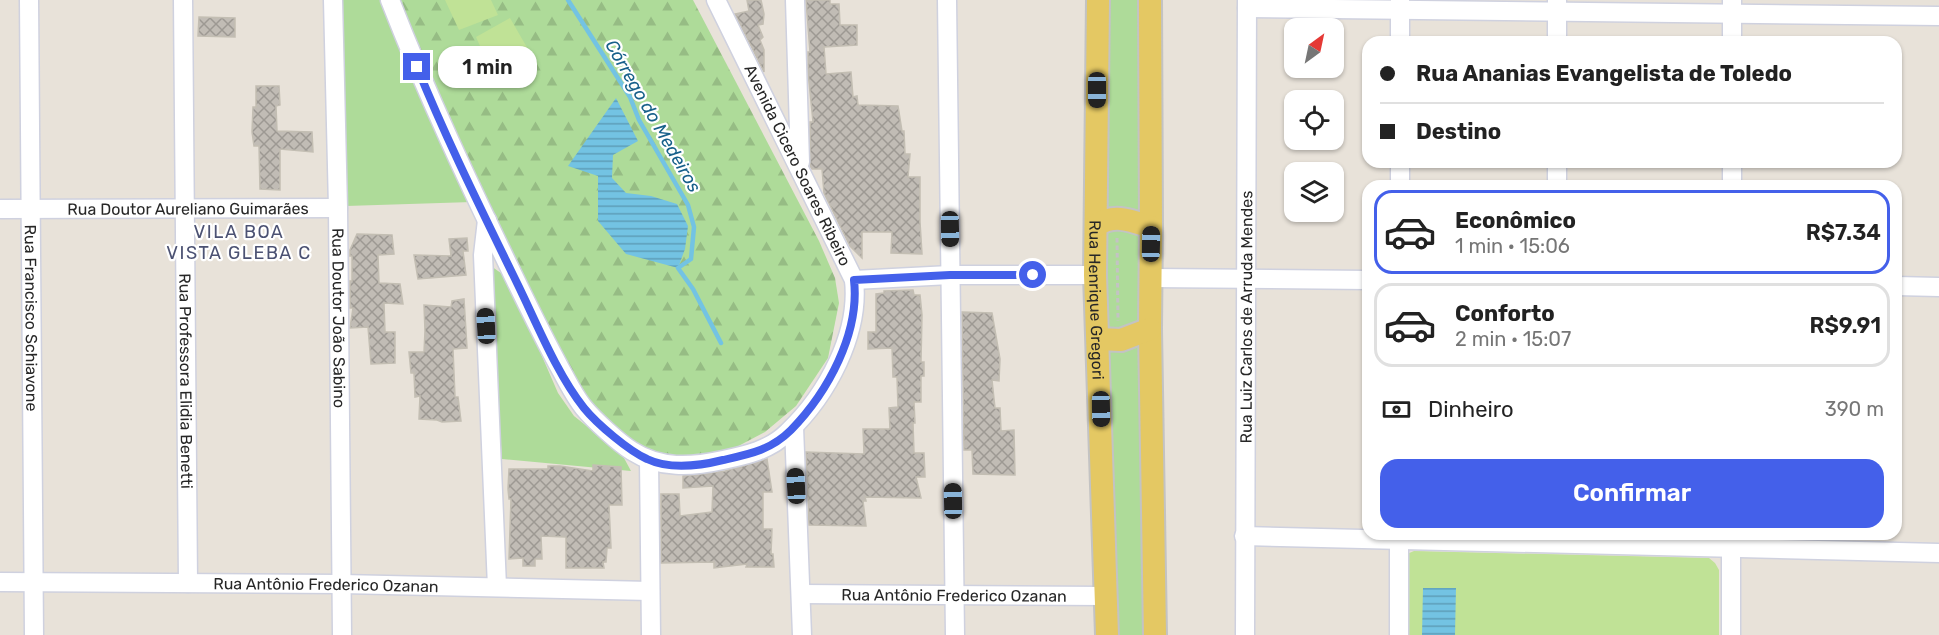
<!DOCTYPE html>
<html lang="pt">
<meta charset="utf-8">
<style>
:root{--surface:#fff;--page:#f6f6f6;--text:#222;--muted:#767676;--line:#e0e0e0;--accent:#4460ea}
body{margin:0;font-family:Rubik,sans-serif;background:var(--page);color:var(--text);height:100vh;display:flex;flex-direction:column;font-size:22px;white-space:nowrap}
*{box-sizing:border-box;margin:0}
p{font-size:20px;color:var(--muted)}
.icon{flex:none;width:33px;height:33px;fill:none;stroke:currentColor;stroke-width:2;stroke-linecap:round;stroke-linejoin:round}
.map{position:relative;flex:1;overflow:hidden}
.details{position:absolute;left:1362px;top:180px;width:540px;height:360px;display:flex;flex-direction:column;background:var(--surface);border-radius:18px;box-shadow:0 2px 4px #0004}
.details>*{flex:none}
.guide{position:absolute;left:1362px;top:36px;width:540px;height:132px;border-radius:18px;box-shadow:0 2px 4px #0004;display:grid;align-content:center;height:132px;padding:0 18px;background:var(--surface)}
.needle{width:39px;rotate:33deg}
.buttons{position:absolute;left:1284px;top:18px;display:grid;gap:12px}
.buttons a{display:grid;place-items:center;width:60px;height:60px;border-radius:12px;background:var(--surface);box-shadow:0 2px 4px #0004;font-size:30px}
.end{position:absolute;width:27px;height:27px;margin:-14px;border:8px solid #4460ea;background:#fff;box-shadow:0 0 0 3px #fff}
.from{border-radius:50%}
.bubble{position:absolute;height:42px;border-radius:18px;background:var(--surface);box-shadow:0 2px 4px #0004;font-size:20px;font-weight:600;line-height:42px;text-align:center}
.car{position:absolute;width:18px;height:36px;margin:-18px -9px;border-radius:8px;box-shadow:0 0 4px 2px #0007;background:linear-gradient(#222 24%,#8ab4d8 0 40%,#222 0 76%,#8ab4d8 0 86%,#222 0)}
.guide b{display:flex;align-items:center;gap:21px;height:57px;font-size:22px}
.guide b+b{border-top:2px solid var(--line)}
.guide i{width:15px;height:15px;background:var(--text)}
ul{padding:10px 0 0;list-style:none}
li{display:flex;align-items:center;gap:18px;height:84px;margin:0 12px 9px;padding:0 6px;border:3px solid var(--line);border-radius:18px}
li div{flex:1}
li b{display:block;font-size:22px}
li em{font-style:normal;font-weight:600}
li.selected{border-color:var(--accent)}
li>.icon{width:54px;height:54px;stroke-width:1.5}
.pay{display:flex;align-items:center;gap:15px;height:66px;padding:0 18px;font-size:22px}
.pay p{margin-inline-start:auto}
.primary-button{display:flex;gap:12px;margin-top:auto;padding:12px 18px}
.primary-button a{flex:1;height:69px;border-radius:18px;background:var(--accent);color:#fff;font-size:24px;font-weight:600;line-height:69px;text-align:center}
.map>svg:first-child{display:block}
.forest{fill:url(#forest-firs)}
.park{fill:#aedb99}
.pitch{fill:#c0e296}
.water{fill:url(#water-rules)}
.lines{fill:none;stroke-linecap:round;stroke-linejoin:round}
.stream{stroke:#73c3e3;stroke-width:4.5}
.building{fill:url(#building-cross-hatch);stroke:#c3beb3;stroke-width:1.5}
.minor-casing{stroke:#cfd1df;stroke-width:21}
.major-casing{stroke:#c3c3c3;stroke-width:26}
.path{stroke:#c3c3c3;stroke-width:3;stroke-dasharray:4.5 3;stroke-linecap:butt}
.minor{stroke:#fff;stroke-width:18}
.major{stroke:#e4c863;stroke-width:22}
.route{stroke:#4460ea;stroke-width:8}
.labels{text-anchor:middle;stroke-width:4.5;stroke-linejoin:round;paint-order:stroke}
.street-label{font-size:16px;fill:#272727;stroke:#fff}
.water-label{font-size:18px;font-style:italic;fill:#17608a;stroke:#fff}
.neighbourhood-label{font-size:18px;letter-spacing:1.5px;fill:#4c5273;stroke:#fff}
</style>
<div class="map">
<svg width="1939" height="635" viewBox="0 0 1939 635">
<defs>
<pattern id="forest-firs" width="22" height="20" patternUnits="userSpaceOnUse" patternTransform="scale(1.5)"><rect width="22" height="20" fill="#aedb99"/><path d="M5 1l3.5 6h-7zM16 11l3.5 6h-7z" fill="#96bc84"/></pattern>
<pattern id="water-rules" width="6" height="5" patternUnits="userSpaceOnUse" patternTransform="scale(1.5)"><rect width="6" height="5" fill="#73c3e3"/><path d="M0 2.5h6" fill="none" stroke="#5e9eb8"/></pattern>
<pattern id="building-cross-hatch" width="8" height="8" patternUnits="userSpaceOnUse" patternTransform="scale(1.5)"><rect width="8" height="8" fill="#c1bcb5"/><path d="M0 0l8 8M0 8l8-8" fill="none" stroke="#9d9993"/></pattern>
</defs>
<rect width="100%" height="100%" fill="#e8e2d9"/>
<path class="forest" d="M398,0H693L819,241L835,278L839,303L828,358L796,406L765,432L727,452L685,458L644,449L621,437L590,407L504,245Z"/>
<path class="park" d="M339,0H382L472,202L346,206V145Z
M1103,0H1141L1144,635H1107L1108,295Z
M488,264L508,278L558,393L574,416L608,443L624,458L631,471L502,459Z"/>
<path class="pitch" d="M445,0H491L498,15L459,30Z
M510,18L536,63L496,82L476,37Z
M1414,551L1709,558L1715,563L1719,570V635H1406L1407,554Z"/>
<path class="water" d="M616,98L638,141L613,155L612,178L626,193L651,196L677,204L688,226L685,249L678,268L626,254L598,221V176L568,166Z
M1423,588H1456L1455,635H1422Z"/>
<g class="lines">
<path class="stream" d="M568,0L630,97L639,120L688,205L694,227L691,259L678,268L693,289L721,343"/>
</g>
<path class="building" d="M747,0H761L764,14L763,24L758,25L763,37L760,40L764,50V72L735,14L749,11Z
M806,0H830V4H839L840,25H857V45L824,47L826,74L851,72L853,97L857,96L858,105L898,106L902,131H904L905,154H910L908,177H920V222L922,254L891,253L892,232H862V258L850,246L824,193L822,169H812L810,166V122H813L808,72V52H810Z
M199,17L235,18V37L198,36Z
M256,86H279L280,105L276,106L277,131L312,132L313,152L280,149V190L260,189L259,146H254L252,132L253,107H256Z
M357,234L392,235L394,254L378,255L379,283L400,284L403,304L384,303L385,332H395V363L371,364L368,327L350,328L353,308H350V281H352V256H350V250Z
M467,238L468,251H463L466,275L418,279L414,255L451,256L449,239Z
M913,290L914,295H920L922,315L921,362H924V376H921V402H914L915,423H913L914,453H924L925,477H916L921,498L865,497L866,501H863L866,526L809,525L806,452L864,454L863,429H890L889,408L898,407L897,377H893L892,348L868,349V332H876V294L884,293V291Z
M464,299L467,348L453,349L455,397H458L461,421L442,422L437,420L419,419L420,396L415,397L414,373H411L409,352H424L425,331L424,305L451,307L452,301Z
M962,312L992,313L1000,359L999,381L992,380L995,408H1000L1001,431L1014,430L1015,475L973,474L972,450H964Z
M767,459L772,492H763V529H772L771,554H773L774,567H746L747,564L714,568V562L661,563V494H679L680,516L712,512L713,486L683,488V476L725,471Z
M593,465L621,467L622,505H609L611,548H607L606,562H603L604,568H566V537L541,536L542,559H535V566H523V558L509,559L511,499H509L508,489L509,469H548V466H560L593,471Z"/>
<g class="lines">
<g class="minor-casing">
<g id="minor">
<path id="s1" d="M29,0L34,635"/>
<path id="s2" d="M183,0L188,583"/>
<path id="s3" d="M333,0L338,208L342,635"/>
<path d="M390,0C427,95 470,186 514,277C529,308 544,339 561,370C568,383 575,397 584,408C594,420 619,443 632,451C660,469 691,467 723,460C747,455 770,450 788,432C827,395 860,334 854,280L716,0"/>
<path d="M795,0L800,162"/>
<path d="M947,0L955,635"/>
<path d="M1400,0V42"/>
<path d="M1247,8L1939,16"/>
<path d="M1557,42V0"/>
<path d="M1732,42V0"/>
<path d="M1400,162V186"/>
<path d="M1732,162V186"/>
<path d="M1557,186V162"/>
<path id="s4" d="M0,209L338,208"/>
<path d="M487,220L483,255L497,587"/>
<path d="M1151,278L1368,280"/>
<path d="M854,280L950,275H1095"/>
<path d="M1896,286L1939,287"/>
<path d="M794,427L802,635"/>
<path d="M649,461L651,635"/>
<path d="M1731,534V635"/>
<path d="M1244,536L1939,553"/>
<path id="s5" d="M0,582L342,584L650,591"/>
<path id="s6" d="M801,594L1106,596"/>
<path id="s7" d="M1245,635L1247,0"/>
<path d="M1399,635V534"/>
</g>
</g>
<g class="major-casing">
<g id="major">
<path id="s8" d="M1098,0L1095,275L1107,635"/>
<path d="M1150,0L1151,227L1150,329L1155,635"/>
<path d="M1097,225C1115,213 1132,221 1151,227"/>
<path d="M1099,339L1121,340L1150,329"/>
</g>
</g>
<path class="path" d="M1117,238L1118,321"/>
<use href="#minor" class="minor"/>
<use href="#major" class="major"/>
</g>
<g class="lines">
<path class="route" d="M417,67C447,141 483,213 518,285C537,324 557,374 584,408C597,424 629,451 647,459C670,470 699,466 723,460C750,454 771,450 791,430C828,392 860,333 854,280L950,275H1033"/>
</g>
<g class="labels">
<g class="street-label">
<text transform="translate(798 165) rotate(64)" y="6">Avenida Cicero Soares Ribeiro</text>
<text dy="6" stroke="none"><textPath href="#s4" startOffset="188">Rua Doutor Aureliano Guimarães</textPath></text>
<text dy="6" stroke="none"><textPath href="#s8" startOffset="300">Rua Henrique Gregori</textPath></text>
<text dy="6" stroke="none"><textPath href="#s1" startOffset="318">Rua Francisco Schiavone</textPath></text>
<text dy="6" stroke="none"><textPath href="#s3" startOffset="318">Rua Doutor João Sabino</textPath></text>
<text dy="6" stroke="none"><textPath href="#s7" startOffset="318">Rua Luiz Carlos de Arruda Mendes</textPath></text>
<text dy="6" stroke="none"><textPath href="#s2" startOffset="381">Rua Professora Elidia Benetti</textPath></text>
<text dy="6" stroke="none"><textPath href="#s5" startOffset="326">Rua Antônio Frederico Ozanan</textPath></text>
<text dy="6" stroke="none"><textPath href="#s6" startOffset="153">Rua Antônio Frederico Ozanan</textPath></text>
</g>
<g class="water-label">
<text transform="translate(653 116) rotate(60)" y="6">Córrego do Medeiros</text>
</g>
<g class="neighbourhood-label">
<text x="239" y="238">VILA BOA<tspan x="239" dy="21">VISTA GLEBA C</tspan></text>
</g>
</g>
</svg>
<div class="buttons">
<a><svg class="needle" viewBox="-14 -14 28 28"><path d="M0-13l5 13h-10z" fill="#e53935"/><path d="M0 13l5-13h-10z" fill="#767676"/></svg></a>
<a><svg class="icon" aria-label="locate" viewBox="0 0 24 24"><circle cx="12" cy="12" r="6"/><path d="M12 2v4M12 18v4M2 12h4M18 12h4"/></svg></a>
<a><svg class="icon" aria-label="layers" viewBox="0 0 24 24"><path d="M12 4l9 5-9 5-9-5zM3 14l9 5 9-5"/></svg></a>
</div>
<i class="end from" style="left:1033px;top:275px"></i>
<i class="end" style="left:417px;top:67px"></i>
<div class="bubble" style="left:438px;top:46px;width:99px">1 min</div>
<i class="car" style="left:1097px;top:90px;rotate:180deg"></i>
<i class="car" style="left:950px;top:229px;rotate:179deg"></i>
<i class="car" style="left:1151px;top:244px;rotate:1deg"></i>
<i class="car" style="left:486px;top:326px;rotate:357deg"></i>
<i class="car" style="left:1101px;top:409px;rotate:179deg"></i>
<i class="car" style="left:796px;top:486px;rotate:357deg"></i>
<i class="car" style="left:953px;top:501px;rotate:359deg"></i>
<div class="guide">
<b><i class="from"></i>Rua Ananias Evangelista de Toledo</b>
<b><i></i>Destino</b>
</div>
<section class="details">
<ul>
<li class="selected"><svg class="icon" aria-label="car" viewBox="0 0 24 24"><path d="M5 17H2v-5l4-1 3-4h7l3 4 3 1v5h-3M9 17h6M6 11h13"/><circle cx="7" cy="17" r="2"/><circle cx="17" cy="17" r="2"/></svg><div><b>Econômico</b><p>1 min · 15:06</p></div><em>R$7.34</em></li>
<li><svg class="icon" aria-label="car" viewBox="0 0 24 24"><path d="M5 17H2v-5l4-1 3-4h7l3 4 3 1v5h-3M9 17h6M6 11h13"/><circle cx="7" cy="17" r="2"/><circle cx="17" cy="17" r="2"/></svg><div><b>Conforto</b><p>2 min · 15:07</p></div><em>R$9.91</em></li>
</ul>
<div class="pay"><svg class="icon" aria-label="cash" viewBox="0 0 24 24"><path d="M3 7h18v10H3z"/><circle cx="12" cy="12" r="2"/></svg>Dinheiro<p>390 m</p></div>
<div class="primary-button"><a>Confirmar</a></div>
</section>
</div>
